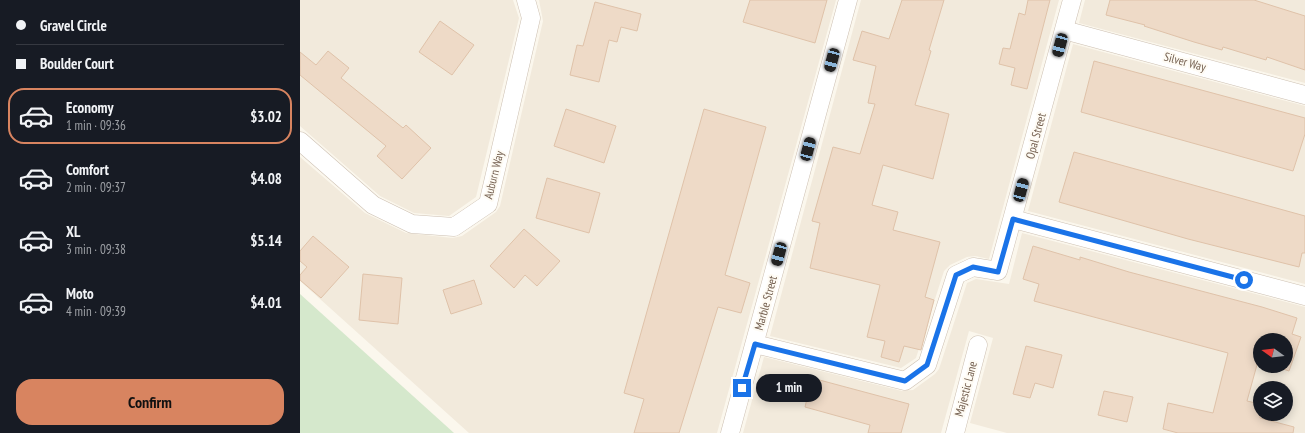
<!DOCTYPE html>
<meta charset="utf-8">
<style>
:root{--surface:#171b24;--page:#20242c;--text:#f1f3f6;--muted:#9ea1a6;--line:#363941;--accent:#d88460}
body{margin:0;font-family:"PT Sans Narrow",sans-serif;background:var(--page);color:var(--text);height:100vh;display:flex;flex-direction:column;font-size:15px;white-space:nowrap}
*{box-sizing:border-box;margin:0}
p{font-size:13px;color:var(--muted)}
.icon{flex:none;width:22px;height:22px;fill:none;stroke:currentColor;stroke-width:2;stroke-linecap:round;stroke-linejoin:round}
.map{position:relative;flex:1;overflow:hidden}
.panel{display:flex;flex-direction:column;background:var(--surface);width:300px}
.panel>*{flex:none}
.banner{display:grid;align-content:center;height:88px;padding:0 16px;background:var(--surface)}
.needle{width:26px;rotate:285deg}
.tools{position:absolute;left:953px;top:333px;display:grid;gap:8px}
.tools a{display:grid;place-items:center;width:40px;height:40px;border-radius:50%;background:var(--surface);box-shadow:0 2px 10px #0003;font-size:20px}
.end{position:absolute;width:18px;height:18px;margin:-9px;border:5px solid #1a73e8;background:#fff;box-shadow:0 0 0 2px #fff}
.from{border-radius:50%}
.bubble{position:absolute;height:28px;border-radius:14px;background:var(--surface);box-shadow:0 2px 10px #0003;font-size:13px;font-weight:700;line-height:28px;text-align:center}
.car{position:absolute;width:12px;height:24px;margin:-12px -6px;border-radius:5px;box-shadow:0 0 3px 1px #0007;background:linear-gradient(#222 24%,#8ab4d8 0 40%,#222 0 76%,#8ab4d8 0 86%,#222 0)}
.banner b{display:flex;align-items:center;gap:14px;height:38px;font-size:15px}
.banner b+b{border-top:1px solid var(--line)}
.banner i{width:10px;height:10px;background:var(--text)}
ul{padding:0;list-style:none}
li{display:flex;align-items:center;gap:12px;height:56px;margin:0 8px 6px;padding:0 8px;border:2px solid transparent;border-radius:16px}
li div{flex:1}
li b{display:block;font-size:15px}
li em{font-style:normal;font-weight:700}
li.selected{border-color:var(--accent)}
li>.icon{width:36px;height:36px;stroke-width:1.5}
.cta{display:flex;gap:8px;margin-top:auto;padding:8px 16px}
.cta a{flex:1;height:46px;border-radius:16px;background:var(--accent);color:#111;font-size:16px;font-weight:700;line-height:46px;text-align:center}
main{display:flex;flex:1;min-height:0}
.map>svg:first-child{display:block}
.residential{fill:#f2eadc;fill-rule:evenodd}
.green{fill:#d5e8cc}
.building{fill:#eedac7;stroke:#dfc2a9}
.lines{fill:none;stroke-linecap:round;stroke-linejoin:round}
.minor-casing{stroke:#cdc0b3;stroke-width:19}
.minor{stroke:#fff;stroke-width:18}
.route{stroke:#1a73e8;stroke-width:5}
.labels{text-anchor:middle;stroke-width:4;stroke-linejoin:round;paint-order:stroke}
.street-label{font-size:12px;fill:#756151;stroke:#fefbf4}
</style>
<main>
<section class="panel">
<div class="banner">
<b><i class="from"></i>Gravel Circle</b>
<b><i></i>Boulder Court</b>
</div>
<ul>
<li class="selected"><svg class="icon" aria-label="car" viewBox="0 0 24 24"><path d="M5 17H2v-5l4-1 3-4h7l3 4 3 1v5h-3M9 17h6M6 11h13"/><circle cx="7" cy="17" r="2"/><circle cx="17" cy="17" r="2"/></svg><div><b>Economy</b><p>1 min · 09:36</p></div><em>$3.02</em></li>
<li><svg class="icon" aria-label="car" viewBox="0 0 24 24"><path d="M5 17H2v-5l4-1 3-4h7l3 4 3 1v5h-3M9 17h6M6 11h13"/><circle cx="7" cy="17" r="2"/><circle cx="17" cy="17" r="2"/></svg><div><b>Comfort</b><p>2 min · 09:37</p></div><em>$4.08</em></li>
<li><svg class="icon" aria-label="car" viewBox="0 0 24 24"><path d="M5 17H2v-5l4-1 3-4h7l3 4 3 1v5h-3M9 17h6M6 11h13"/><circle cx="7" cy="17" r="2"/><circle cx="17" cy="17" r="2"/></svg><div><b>XL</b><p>3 min · 09:38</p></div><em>$5.14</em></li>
<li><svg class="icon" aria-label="car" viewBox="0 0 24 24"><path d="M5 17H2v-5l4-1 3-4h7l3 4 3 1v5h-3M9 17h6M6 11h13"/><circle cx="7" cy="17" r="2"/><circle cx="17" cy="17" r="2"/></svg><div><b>Moto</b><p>4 min · 09:39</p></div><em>$4.01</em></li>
</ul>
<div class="cta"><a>Confirm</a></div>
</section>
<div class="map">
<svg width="1005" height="433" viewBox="0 0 1005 433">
<rect width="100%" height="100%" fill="#fbf7ed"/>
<path class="residential" d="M0,0H213L219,18L176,197L149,216L114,213L80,196L0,126Z
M239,0H536L417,433H169L0,281V157L65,213L106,233L153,238L162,236L196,212L200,206L243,21Z
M561,0H759L689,259L675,256L667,257L650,265L644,271L616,358L601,368L470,336Z
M785,0H1005V83L779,23Z
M773,44L1005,106V284L728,211Z
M722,233L1005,307V433H707L670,423L693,338L669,331L641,433H443L464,357L602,391L613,390L635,374L639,369L667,283L676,279L709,284ZM960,340H986V366H960ZM960,388H986V414H960Z"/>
<path class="green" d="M0,294L154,433H0Z"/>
<path class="building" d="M450,0H527L515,43L443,22Z
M602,0H644L629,50L631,51L615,105L649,114L633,179L583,165L572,205L598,212L593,230L640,242L625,297L634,300L621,350L604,346L599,362L581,357L585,341L567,337L580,285L510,268L520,223L512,221L533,147L560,154L575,104L568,103L576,66L553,60L562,31L589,39Z
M728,0H750L727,89L711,85L715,68L699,64L703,48L710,49L719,13L725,15Z
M810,0H954L1005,16V70L967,57L966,60L923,47L922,50L894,42L844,26L845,25L806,15Z
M295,2L341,14L337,31L321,27L317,42L309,40L299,82L270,75L277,45L283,46Z
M140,21L174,45L152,75L119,52Z
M28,51L49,68L41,78L103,128L106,125L131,148L102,179L77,156L86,146L0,75V52L16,65Z
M794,61L1005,118V134L993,171L781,112Z
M266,109L316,126L304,163L254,146Z
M404,109L466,127L425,275L450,283L441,313L418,307L379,433H334L344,399L324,393Z
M774,152L1005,216V253H1002L999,267L888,239L759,202Z
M247,178L300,193L289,233L236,218Z
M224,229L260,261L237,286L225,275L214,288L190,266Z
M13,236L49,267L21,298L0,280V275L7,267L0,261V251Z
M733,246L780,260V257L829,272L962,307L997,318L992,334L1001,337L989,371L974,366H986V340H960V361H958L947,401L960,404V418L994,427L993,433H878L863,429L868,403L913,413L928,353L734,301L739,284L723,279Z
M63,274L102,278L98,324L59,320Z
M174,280L182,304L151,314L143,290Z
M726,346L762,355L753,388L735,383L730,398L713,394Z
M512,378L609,404L601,433H568L570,425L505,407Z
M804,391L833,397L827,422L798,415Z"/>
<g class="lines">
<g class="minor-casing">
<path id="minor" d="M764,30L1005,95
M0,141L73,205L112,224L154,227L188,204L231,18L226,0
M713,219L1005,296
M455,344L605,381L627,365L656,275L673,267L698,271L772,0
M430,433L548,0
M655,433L678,345"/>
</g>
<use href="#minor" class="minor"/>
</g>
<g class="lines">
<path class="route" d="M442,388L455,344L605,381L627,365L656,275L673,267L698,272L713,219L944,280"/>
</g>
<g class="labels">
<g class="street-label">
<text transform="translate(885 62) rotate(15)" y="4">Silver Way</text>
<text transform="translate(736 136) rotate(-75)" y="4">Opal Street</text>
<text transform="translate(194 175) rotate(-76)" y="4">Auburn Way</text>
<text transform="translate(466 303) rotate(-75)" y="4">Marble Street</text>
<text transform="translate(666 389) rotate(-75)" y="4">Majestic Lane</text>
</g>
</g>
</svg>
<div class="tools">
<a><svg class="needle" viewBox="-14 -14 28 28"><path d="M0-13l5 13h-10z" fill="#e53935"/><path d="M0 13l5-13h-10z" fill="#9ea1a6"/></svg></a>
<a><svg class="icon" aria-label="layers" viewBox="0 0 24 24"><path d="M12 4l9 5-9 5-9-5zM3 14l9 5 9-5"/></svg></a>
</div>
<i class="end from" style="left:944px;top:280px"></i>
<i class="end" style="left:442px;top:388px"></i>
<div class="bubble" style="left:456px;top:374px;width:66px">1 min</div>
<i class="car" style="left:760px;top:45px;rotate:195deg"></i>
<i class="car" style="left:532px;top:60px;rotate:195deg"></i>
<i class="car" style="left:508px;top:149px;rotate:15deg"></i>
<i class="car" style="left:721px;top:190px;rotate:15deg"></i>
<i class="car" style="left:479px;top:254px;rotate:195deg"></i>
</div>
</main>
